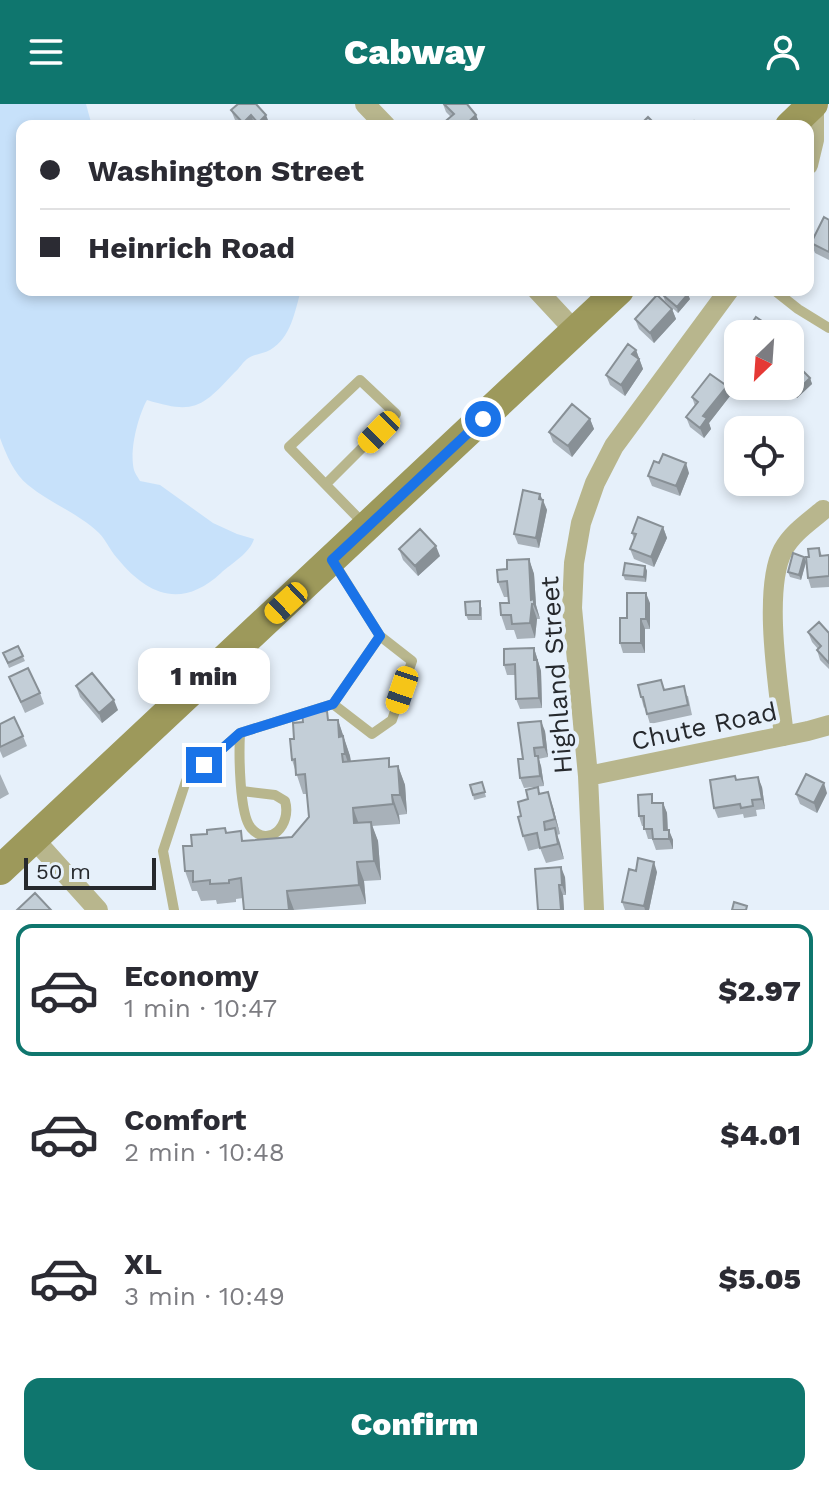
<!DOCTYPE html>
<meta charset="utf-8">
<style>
:root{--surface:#fff;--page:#f7f7f7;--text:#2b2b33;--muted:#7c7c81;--line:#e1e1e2;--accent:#0f766e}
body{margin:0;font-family:"Work Sans",sans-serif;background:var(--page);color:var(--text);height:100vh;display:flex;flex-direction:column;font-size:30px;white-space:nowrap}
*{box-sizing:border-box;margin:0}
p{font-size:26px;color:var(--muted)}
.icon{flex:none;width:44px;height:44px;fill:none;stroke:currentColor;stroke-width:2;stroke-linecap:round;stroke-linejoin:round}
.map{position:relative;height:806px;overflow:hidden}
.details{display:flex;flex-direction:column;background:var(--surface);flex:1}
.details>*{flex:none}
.banner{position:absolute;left:16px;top:16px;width:798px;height:176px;border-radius:16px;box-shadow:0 4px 12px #0003;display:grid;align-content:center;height:176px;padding:0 24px;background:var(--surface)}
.needle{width:52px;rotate:205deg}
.buttons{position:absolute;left:724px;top:216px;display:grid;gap:16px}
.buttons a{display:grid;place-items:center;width:80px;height:80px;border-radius:16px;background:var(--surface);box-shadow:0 4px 12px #0003;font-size:40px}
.scale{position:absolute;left:24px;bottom:20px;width:132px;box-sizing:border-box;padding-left:8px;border:4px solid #26292d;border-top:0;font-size:22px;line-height:28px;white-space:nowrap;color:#26292d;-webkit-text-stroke:6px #e6f0fa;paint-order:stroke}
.end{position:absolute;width:36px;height:36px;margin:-18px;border:10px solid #1a73e8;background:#fff;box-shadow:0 0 0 4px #fff}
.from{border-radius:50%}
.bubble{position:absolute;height:56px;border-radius:16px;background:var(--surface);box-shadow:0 4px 12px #0003;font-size:26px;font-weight:800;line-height:56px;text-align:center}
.car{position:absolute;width:24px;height:48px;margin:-24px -12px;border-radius:10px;box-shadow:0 0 6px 2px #0007;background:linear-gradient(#f5c518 24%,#345 0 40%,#f5c518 0 76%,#345 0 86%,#f5c518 0)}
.banner b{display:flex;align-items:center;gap:28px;height:76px;font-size:30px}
.banner b+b{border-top:2px solid var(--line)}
.banner i{width:20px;height:20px;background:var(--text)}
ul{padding:14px 0 0;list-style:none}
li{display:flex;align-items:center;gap:24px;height:132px;margin:0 16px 12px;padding:0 8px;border:4px solid transparent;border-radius:16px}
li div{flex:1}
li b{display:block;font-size:30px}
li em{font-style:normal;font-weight:800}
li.current{border-color:var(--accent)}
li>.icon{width:72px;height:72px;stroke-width:1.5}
.action{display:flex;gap:16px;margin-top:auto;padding:16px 24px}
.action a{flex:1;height:92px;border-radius:16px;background:var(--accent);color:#fff;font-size:32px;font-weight:800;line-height:92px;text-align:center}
header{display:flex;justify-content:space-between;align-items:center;height:104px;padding:0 24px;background:var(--accent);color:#fff;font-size:36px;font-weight:800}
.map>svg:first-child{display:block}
.green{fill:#c7e1fa}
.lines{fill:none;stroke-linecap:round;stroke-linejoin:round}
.service{stroke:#b8b68d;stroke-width:10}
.minor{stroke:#b8b68d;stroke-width:20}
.secondary{stroke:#9d995b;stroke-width:30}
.wall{fill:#a8b1b9}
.shaded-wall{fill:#889096}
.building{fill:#c3ced7;stroke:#889096;stroke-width:2}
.route{stroke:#1a73e8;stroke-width:10}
.labels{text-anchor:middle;stroke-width:8;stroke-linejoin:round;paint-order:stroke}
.street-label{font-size:26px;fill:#26292d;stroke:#e6f0fa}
</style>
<header><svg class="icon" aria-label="menu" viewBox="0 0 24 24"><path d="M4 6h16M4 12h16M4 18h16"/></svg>Cabway<svg class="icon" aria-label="person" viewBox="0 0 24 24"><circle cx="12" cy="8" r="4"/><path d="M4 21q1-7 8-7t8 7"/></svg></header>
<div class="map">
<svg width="829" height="806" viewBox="0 0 829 806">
<rect width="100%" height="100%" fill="#e6f0fa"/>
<path class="green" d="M0,0H86L92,22H22V186H301C295,207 291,234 270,246C263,250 253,250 247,255C242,259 239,265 234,269C201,305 193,310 147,296C138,312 129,347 134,366C135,370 138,373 140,377L160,381L213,419L237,430L254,435C250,449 232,459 221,469C182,505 148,492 117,454C110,446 106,436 99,429C78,409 50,399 28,381C14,370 6,350 0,334Z"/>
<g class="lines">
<path class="service" d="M774,186L798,205L829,224
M326,380L396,310L360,276L289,343L366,422
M333,600L372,630L392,616L412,557L380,532
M240,629C239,649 239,710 251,724C269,745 292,721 285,697L275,691L242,687
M174,806L163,747L186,677L240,629L333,600L380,532L333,457"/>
<path class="minor" d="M365,0L386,22
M808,61L814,36V0
M537,186L576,228
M784,632C779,586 762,486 783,446C792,429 809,418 823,406
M588,672L808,627L829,621
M34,735L98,806
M594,806L588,672L572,504L574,459L581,419L595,379L614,342L729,186"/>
<path class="secondary" d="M790,22L813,0
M0,766L619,186"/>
</g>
<path class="wall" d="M238,0L270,21L240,22L235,16L231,6Z
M443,0H467L476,11L480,21L479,22H443L451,13L446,8Z
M829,116V156L815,149L811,139Z
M663,191L690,195L678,209L665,197Z
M672,205L676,215L654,239L639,225L635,215Z
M636,246L643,265L625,292L610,281L606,271Z
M810,274L812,280L797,294L785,282H790Z
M727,282L730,292L709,319L711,325L704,334L690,323L686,313L695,302L692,293Z
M590,315L594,325L572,353L553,338L549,328Z
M689,369L680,392L652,382L648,372Z
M543,396L547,406L539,444L518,440L514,430Z
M663,423L667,434L654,463L634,455L630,445L634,435L632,429Z
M819,444L822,452L829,451V483L811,484L808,474L806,458L801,476L790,473L788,468L804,453L806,457Z
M399,445L440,452L418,472L403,456Z
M529,455L534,470L536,501L540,515H537L535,534L517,535L514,526H506L501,511L509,499L508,493H504L498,478L507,465Z
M645,462L647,467L646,478L625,476L623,471Z
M650,499V525H645V549H623L620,539L627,514Z
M482,503V516H468L466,511Z
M808,528L829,529V565L820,556L817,546L818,545L812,538Z
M18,542L25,557L9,564L3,549Z
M534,544L541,567L542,604L520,605L516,595V571H507L504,561Z
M9,573L40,589L44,600L25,609Z
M76,582L118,606L102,619L80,593Z
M665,586L688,592L692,611L650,620L645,603L644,604L641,593Z
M331,616H338L350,652L351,657L392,663L398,662L405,681L407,710L399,711L400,720L372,722L378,737L381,776L364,777L366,800L294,806H244L243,794L236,795V798L217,800L216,796L201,797L197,787H192L185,767L192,742L207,730L225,724L227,729L245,737L292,733L309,713L307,690H303L292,656L294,635Z
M0,620L23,632L27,642L3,654L0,647Z
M545,627L548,653L538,655L541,662L544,682L524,684L520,674L523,655Z
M0,670L9,690L0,695Z
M736,676L762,683L765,705L756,706L757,712L744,714L743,710L718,714L714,704Z
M482,678L486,693L474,696L473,691Z
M827,689L817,709L800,700L796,690Z
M540,690L553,703L560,730L557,731L564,755L546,759L540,744L528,747L523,732L521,712L528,695Z
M655,699H663L667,709L668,726L673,736V745L656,746L652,735H648L644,722H642L639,712Z
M636,767L657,768L649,806H625L622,798Z
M565,773L566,791H563L564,806H538Z"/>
<path class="shaded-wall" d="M251,11L255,21L244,22L243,19Z
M266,11L270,21L259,22L258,19Z
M476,11L480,21L479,22H464Z
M688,190L690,195L678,209L677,203Z
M672,205L676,215L654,239L650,229Z
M636,246L643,265L625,292L621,281L632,250Z
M810,274L812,280L797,294L795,289Z
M727,282L730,292L709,319L711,325L704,334L700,324L703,312Z
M590,315L594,325L572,353L568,342Z
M686,359L689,369L680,392L676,382Z
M540,390L547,406L539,444L536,434Z
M663,423L667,434L654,463L651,453Z
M436,442L440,452L418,472L415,462Z
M804,453L806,458L801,476L799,471Z
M529,455L534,470L536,501L540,515L531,496Z
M645,462L647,467L646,478L644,473Z
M646,489L650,499V525L646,515Z
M532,500L537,515L535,534L530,519Z
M641,515L645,525V549L641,539Z
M534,544L541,567L542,604L539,594Z
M114,596L118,606L102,619L99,609Z
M338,616L350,652L352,670L339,633Z
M541,617L545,627L548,653L544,643Z
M538,652L541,662L544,682L540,672Z
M398,662L405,681L407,710L400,691Z
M758,673L762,683L765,705L762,695Z
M824,679L827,689L817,709L814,699Z
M548,688L553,703L560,730L555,715Z
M392,691L399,711L400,720L393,700Z
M663,699L667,709L668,736L664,726Z
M353,704L360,723L354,719Z
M371,718L378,737L381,776L374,757Z
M555,724L560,739L564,755L558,740Z
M669,726L673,736V745L669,735Z
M357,758L364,777L366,800L359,781Z
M654,758L657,768L649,806H645L644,802Z
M561,763L565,773L566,791L562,781Z
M559,781L563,791L564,806H561Z
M287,787L294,806H289Z"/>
<path class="building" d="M238,0H256L266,11L258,19L251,11L243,19L231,6Z
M444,0H467L476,11L464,22H444L442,20L454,10Z
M648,13L657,22H639Z
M694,17L698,22H689Z
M824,113L829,116V148L811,139Z
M668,186H683L688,190L677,203L663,191Z
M657,191L672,205L650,229L635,215Z
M756,213L778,228L777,230L745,229Z
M628,240L636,246L632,250L639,255L621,281L606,271Z
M799,263L810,274L795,289L788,282H790V272Z
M710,270L727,282L703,312L707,314L700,324L686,313L698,298L692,293Z
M572,300L590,315L568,342L549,328Z
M663,350L686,359L676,382L648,372L654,357L659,359Z
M523,386L540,390L539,395L543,396L536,434L514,430Z
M638,413L663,423L651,453L630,445L636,430L632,429Z
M420,425L436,442L415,462L399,445Z
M819,444L820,452L829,451V472L808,474L806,453H809L808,445Z
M793,449L804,453L799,471L788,468Z
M529,455L531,496L534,495V500H532L530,519L512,520L511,511H501L500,499H509L507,477L498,478L497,466L507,465V456Z
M625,459L645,462L644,473L623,471Z
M627,489H646V515H641V539H620V514H627Z
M480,497V511H466L465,498Z
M819,518L829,529V559L817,546L821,542L808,528Z
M18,542L23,552L8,559L3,549Z
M534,544V556H537L539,594L516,595L515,560L504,561V545Z
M28,564L40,589L21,598L9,573Z
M92,569L114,596L99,609L76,582Z
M661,576L664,586L684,582L688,601L647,610L643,593H641L638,581Z
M327,607L328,616H338L339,633L343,632L345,650H342L343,658L389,654V663L398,662L400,691H392L393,700L353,704L354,719L371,718L374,757L357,758L359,781L287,787L289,806H244L241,774L229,776V779L210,780V776L193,778V767H185L183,742H192L191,731L207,730V726L225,724L226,729L241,727L242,737L292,733L309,713L305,670L296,671L295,655L292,656L290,635H294L293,619L303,618L302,609Z
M14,613L23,632L0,643V620Z
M541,617L544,643L534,644L535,652H538L540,672L520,674L518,655H523L518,619Z
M806,670L824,679L814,699L796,690Z
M735,672L736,676L758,673L762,695L752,696L753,702L741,704L740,700L714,704L710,676Z
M482,678L485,688L473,691L470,681Z
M538,683L539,690L548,688L555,715L544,718L545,726L555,724L558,740L540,744L537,729L523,732L518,713L521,712L518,698L528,695L526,686Z
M652,690V699H663L664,726H669V735H653L652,725H644V712H639L638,691Z
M638,754L654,758L644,802L622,798L629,765L636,767Z
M561,763L562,781H559L561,806H538L535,765Z
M35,789L51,806H17Z
M734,798L747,802L746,806H732Z"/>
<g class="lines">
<path class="route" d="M204,661L240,629L333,600L380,532L332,456L483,315"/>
</g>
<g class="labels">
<g class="street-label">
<text transform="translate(556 571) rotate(-94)" y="9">Highland Street</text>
<text transform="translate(704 622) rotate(-12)" y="9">Chute Road</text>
</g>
</g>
</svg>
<div class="buttons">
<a><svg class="needle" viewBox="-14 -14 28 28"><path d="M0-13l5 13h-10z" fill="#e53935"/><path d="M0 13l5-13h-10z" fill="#7c7c81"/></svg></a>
<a><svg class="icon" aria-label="locate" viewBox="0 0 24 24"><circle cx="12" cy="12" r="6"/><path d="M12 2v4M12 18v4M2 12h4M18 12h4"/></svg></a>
</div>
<div class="scale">50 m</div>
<i class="end from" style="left:483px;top:315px"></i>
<i class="end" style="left:204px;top:661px"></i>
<div class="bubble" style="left:138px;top:544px;width:132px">1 min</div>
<i class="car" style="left:379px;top:328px;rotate:225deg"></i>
<i class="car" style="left:286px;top:499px;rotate:227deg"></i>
<i class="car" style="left:402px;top:586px;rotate:199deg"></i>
<div class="banner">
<b><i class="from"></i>Washington Street</b>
<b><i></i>Heinrich Road</b>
</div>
</div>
<section class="details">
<ul>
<li class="current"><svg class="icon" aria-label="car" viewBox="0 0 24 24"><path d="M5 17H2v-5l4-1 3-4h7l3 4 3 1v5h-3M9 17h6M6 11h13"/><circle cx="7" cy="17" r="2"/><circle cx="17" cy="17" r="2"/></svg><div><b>Economy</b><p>1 min · 10:47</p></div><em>$2.97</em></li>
<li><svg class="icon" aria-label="car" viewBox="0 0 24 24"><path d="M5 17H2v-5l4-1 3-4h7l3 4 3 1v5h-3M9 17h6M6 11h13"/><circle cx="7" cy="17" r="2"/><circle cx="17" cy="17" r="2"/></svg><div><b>Comfort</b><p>2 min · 10:48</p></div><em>$4.01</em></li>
<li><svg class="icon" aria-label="car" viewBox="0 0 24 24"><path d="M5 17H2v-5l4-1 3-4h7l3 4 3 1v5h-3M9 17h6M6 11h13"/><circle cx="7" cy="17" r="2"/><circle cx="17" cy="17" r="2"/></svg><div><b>XL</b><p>3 min · 10:49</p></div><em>$5.05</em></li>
</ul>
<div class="action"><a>Confirm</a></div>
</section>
